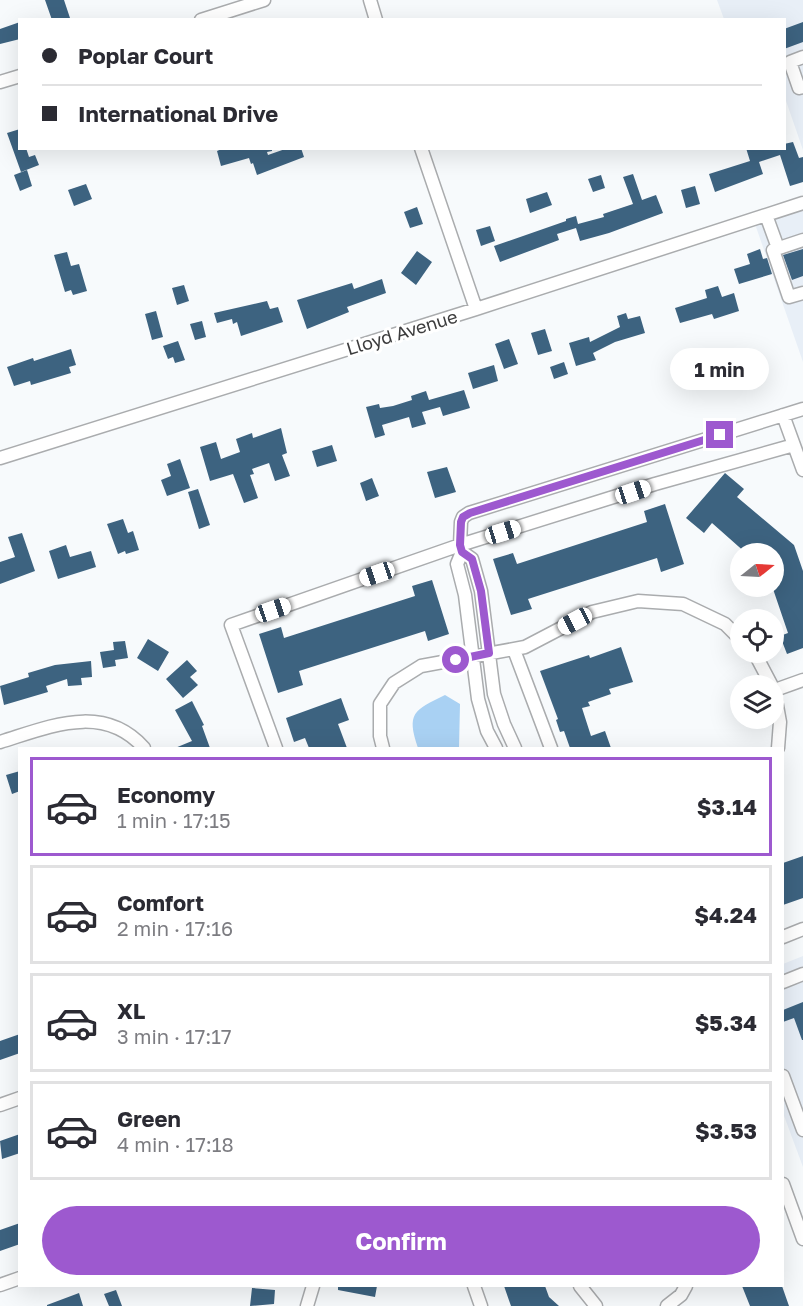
<!DOCTYPE html>
<meta charset="utf-8">
<style>
:root{--surface:#fff;--page:#f7f7f7;--text:#2b2b33;--muted:#7c7c81;--line:#e1e1e2;--accent:#9d59cf}
body{margin:0;font-family:"Golos Text",sans-serif;background:var(--page);color:var(--text);height:100vh;display:flex;flex-direction:column;font-size:22px;white-space:nowrap}
*{box-sizing:border-box;margin:0}
p{font-size:20px;color:var(--muted)}
.icon{flex:none;width:33px;height:33px;fill:none;stroke:currentColor;stroke-width:2;stroke-linecap:round;stroke-linejoin:round}
.map{position:relative;flex:1;overflow:hidden}
.drawer{position:absolute;left:18px;top:747px;width:766px;height:540px;display:flex;flex-direction:column;background:var(--surface);border-radius:0px;box-shadow:0 6px 24px #0002}
.drawer>*{flex:none}
.hud{position:absolute;left:18px;top:18px;width:768px;height:132px;border-radius:0px;box-shadow:0 6px 24px #0002;display:grid;align-content:center;height:132px;padding:0 24px;background:var(--surface)}
.needle{width:39px;rotate:72deg}
.fabs{position:absolute;left:730px;top:543px;display:grid;gap:12px}
.fabs a{display:grid;place-items:center;width:54px;height:54px;border-radius:50%;background:var(--surface);box-shadow:0 6px 24px #0002;font-size:30px}
.end{position:absolute;width:27px;height:27px;margin:-14px;border:8px solid #9d59cf;background:#fff;box-shadow:0 0 0 3px #fff}
.from{border-radius:50%}
.bubble{position:absolute;height:42px;border-radius:21px;background:var(--surface);box-shadow:0 6px 24px #0002;font-size:20px;font-weight:700;line-height:42px;text-align:center}
.car{position:absolute;width:18px;height:36px;margin:-18px -9px;border-radius:8px;box-shadow:0 0 4px 2px #0007;background:linear-gradient(#fff 24%,#345 0 40%,#fff 0 76%,#345 0 86%,#fff 0)}
.hud b{display:flex;align-items:center;gap:21px;height:57px;font-size:22px}
.hud b+b{border-top:2px solid var(--line)}
.hud i{width:15px;height:15px;background:var(--text)}
ul{padding:10px 0 0;list-style:none}
li{display:flex;align-items:center;gap:18px;height:99px;margin:0 12px 9px;padding:0 12px;border:3px solid var(--line);border-radius:0px}
li div{flex:1}
li b{display:block;font-size:22px}
li em{font-style:normal;font-weight:700}
li.on{border-color:var(--accent)}
li>.icon{width:54px;height:54px;stroke-width:1.5}
.cta{display:flex;gap:12px;margin-top:auto;padding:12px 24px}
.cta a{flex:1;height:69px;border-radius:36px;background:var(--accent);color:#fff;font-size:24px;font-weight:700;line-height:69px;text-align:center}
.map>svg:first-child{display:block}
.built{fill:#e8eff7}
.water{fill:#a9d1f3}
.building{fill:#3d6380}
.lines{fill:none;stroke-linecap:round;stroke-linejoin:round}
.minor-casing{stroke:#aaacae;stroke-width:15}
.minor{stroke:#fff;stroke-width:12}
.route{stroke:#9d59cf;stroke-width:8}
.labels{text-anchor:middle;stroke-width:6;stroke-linejoin:round;paint-order:stroke}
.street-label{font-size:18px;fill:#3c3c3d;stroke:#fff}
</style>
<div class="map">
<svg width="803" height="1306" viewBox="0 0 803 1306">
<rect width="100%" height="100%" fill="#f7fafc"/>
<path class="built" d="M717,0H803V150L785,98L784,20L724,19Z
M803,208V362L755,224Z
M803,956V1167L783,1113V964Z"/>
<path class="water" d="M445,695L460,704L459,748H418C406,713 414,710 445,695Z"/>
<path class="building" d="M45,0H64L70,18L52,20Z
M20,22V39L0,44V29Z
M803,22V42L784,49V29Z
M20,129V148H26L29,157L35,155L39,165L21,172L7,133Z
M793,142L799,158L803,157V182L790,186L780,155L759,162L763,174L715,192L709,174L750,161L746,148H784V144Z
M224,148H272V151L267,152L268,155L288,148H301L304,157L257,175L253,163L251,164L249,158L221,166L217,151Z
M27,170L32,186L20,191L14,175Z
M633,174L642,200L656,195L663,213L609,233L580,241L576,228L557,234L559,240L500,262L494,246L566,221V219L576,216L578,224L604,217L603,214L633,204L623,177Z
M601,175L605,188L593,192L588,179Z
M86,184L92,199L74,206L68,190Z
M695,186L700,204L686,208L681,190Z
M547,192L552,205L530,213L526,199Z
M417,207L423,224L410,228L404,212Z
M490,226L495,241L481,246L476,230Z
M760,249L763,259L767,258L772,274L739,284L734,269L750,264L747,254Z
M803,249V276L792,280L783,255Z
M417,251L432,262L416,285L401,273Z
M67,252L71,266L79,264L87,291L73,295L71,290L65,292L54,255Z
M382,279L386,293L347,307L349,312L307,329L297,300L352,283L354,289Z
M184,285L189,301L177,305L172,288Z
M718,286L722,297L734,293L739,311L714,319L712,314L680,323L675,308L707,298L705,290Z
M267,301L270,309L278,307L283,322L241,336L237,322L233,324L232,319L217,323L214,313Z
M156,311L163,337L152,340L145,314Z
M626,313L628,319L640,316L645,333L615,342L593,353L596,360L576,366L569,343L589,337L590,342L620,327L617,316Z
M202,321L206,337L195,340L190,324Z
M545,329L552,351L538,355L531,333Z
M509,339L518,364L504,369L495,344Z
M178,341L185,360L175,363L173,357L168,359L163,346Z
M71,349L76,365L69,367L71,373L31,385L30,381L14,386L7,367L33,358L34,361Z
M564,362L568,374L554,379L550,367Z
M494,365L498,381L473,389L468,373Z
M464,390L470,408L443,416L440,407L422,412L426,424L412,428L409,417L382,425L385,435L375,438L366,407L379,404L380,408L393,406L412,400L411,396L426,391L429,400Z
M281,428L287,453L282,455L290,476L275,481L269,463L252,469L254,474L250,475L258,498L244,503L233,474L210,481L200,447L216,442L221,459L240,452L236,439L252,433L253,438Z
M332,445L337,461L317,467L312,451Z
M180,459L190,488L167,496L161,480L171,476L167,464Z
M447,467L456,492L435,498L427,472Z
M725,473L744,489L737,497L794,545L803,571V648L787,654L780,636L788,633L772,586H774V554H747L712,523L704,533L686,518Z
M372,478L379,496L366,501L360,483Z
M198,489L210,525L199,529L188,492Z
M665,504L684,564L661,572L657,558L528,599L532,609L511,615L493,559L513,553L517,564L647,522L644,511Z
M123,519L128,533L133,531L139,550L126,554L125,551L118,554L107,524Z
M22,533L35,571L0,584V562L15,557L8,537Z
M66,545L70,557L91,551L96,567L58,579L49,551Z
M432,580L449,634L428,641L425,631L299,671L303,685L278,693L259,634L281,627L284,638L415,596L412,586Z
M148,639L169,652L158,671L137,658Z
M125,641L128,658L115,660L116,666L103,668L100,652L114,650L113,642Z
M621,647L633,682L609,689L611,694L588,702L590,706L582,708L591,736L605,731L611,748H570L564,731L560,732L556,720L558,719L540,671L589,655L590,658Z
M187,660L197,671L190,677L198,685L183,698L166,679Z
M91,661L92,677L81,678L82,685L68,686L67,679L46,686L48,692L4,705L0,686L29,677L28,673L55,665Z
M341,698L349,720L338,724L347,748H309L305,738L294,742L286,718Z
M192,701L204,725L202,726L210,748H175L192,741L175,710Z
M20,771V791L12,794L6,775Z
M803,856V898L783,905V863Z
M803,1002V1040H802L794,1018L783,1022V1010Z
M20,1034V1053L0,1060V1041Z
M20,1134V1153L2,1159L0,1141Z
M20,1223V1244L0,1251V1230Z
M338,1286H377L375,1297L338,1290Z
M504,1286H545L549,1297L559,1306H511Z
M742,1286H782L789,1306H750Z
M252,1288L275,1290L274,1304L250,1306Z
M116,1290L122,1306H109L104,1294Z
M79,1293L83,1306H47V1305Z"/>
<g class="lines">
<g class="minor-casing">
<path id="minor" d="M370,0L376,20
M201,20L264,0
M803,57L790,62L799,88L803,87
M0,82L20,76
M421,148L476,309
M766,215L778,248
M803,240L773,250L789,297L803,293
M783,415L803,470
M0,458L476,309L803,203
M462,552L457,564L465,595L478,699L487,731L496,748
M514,650L551,748
M754,652L772,686
M774,689L780,722L778,748
M775,690L803,680
M0,742C49,727 103,702 144,748
M276,748L231,625L460,545L655,484L794,445
M383,748L380,736V704L394,683L421,666L525,647L592,612L638,601L683,604L725,624L741,640
M515,748L504,724L494,694L481,591L472,559L462,552L460,545L461,522L463,517L469,513L803,409
M783,937L803,929
M783,982L803,974
M783,1076L803,1130
M0,1105L20,1098
M783,1184L803,1239
M0,1285L20,1278
M474,1286L481,1306
M580,1286L596,1306
M307,1306L313,1286
M667,1306L681,1295L686,1286"/>
</g>
<use href="#minor" class="minor"/>
</g>
<g class="lines">
<path class="route" d="M456,660L489,653L481,591L472,559L462,552L460,545L461,522L463,517L470,513L720,435"/>
</g>
<g class="labels">
<g class="street-label">
<text transform="translate(402 333) rotate(-17)" y="6">Lloyd Avenue</text>
</g>
</g>
</svg>
<div class="fabs">
<a><svg class="needle" viewBox="-14 -14 28 28"><path d="M0-13l5 13h-10z" fill="#e53935"/><path d="M0 13l5-13h-10z" fill="#7c7c81"/></svg></a>
<a><svg class="icon" aria-label="locate" viewBox="0 0 24 24"><circle cx="12" cy="12" r="6"/><path d="M12 2v4M12 18v4M2 12h4M18 12h4"/></svg></a>
<a><svg class="icon" aria-label="layers" viewBox="0 0 24 24"><path d="M12 4l9 5-9 5-9-5zM3 14l9 5 9-5"/></svg></a>
</div>
<i class="end from" style="left:456px;top:660px"></i>
<i class="end" style="left:720px;top:435px"></i>
<div class="bubble" style="left:670px;top:348px;width:99px">1 min</div>
<i class="car" style="left:633px;top:492px;rotate:72deg"></i>
<i class="car" style="left:503px;top:532px;rotate:73deg"></i>
<i class="car" style="left:377px;top:574px;rotate:251deg"></i>
<i class="car" style="left:273px;top:610px;rotate:71deg"></i>
<i class="car" style="left:575px;top:621px;rotate:242deg"></i>
<div class="hud">
<b><i class="from"></i>Poplar Court</b>
<b><i></i>International Drive</b>
</div>
<section class="drawer">
<ul>
<li class="on"><svg class="icon" aria-label="car" viewBox="0 0 24 24"><path d="M5 17H2v-5l4-1 3-4h7l3 4 3 1v5h-3M9 17h6M6 11h13"/><circle cx="7" cy="17" r="2"/><circle cx="17" cy="17" r="2"/></svg><div><b>Economy</b><p>1 min · 17:15</p></div><em>$3.14</em></li>
<li><svg class="icon" aria-label="car" viewBox="0 0 24 24"><path d="M5 17H2v-5l4-1 3-4h7l3 4 3 1v5h-3M9 17h6M6 11h13"/><circle cx="7" cy="17" r="2"/><circle cx="17" cy="17" r="2"/></svg><div><b>Comfort</b><p>2 min · 17:16</p></div><em>$4.24</em></li>
<li><svg class="icon" aria-label="car" viewBox="0 0 24 24"><path d="M5 17H2v-5l4-1 3-4h7l3 4 3 1v5h-3M9 17h6M6 11h13"/><circle cx="7" cy="17" r="2"/><circle cx="17" cy="17" r="2"/></svg><div><b>XL</b><p>3 min · 17:17</p></div><em>$5.34</em></li>
<li><svg class="icon" aria-label="car" viewBox="0 0 24 24"><path d="M5 17H2v-5l4-1 3-4h7l3 4 3 1v5h-3M9 17h6M6 11h13"/><circle cx="7" cy="17" r="2"/><circle cx="17" cy="17" r="2"/></svg><div><b>Green</b><p>4 min · 17:18</p></div><em>$3.53</em></li>
</ul>
<div class="cta"><a>Confirm</a></div>
</section>
</div>
